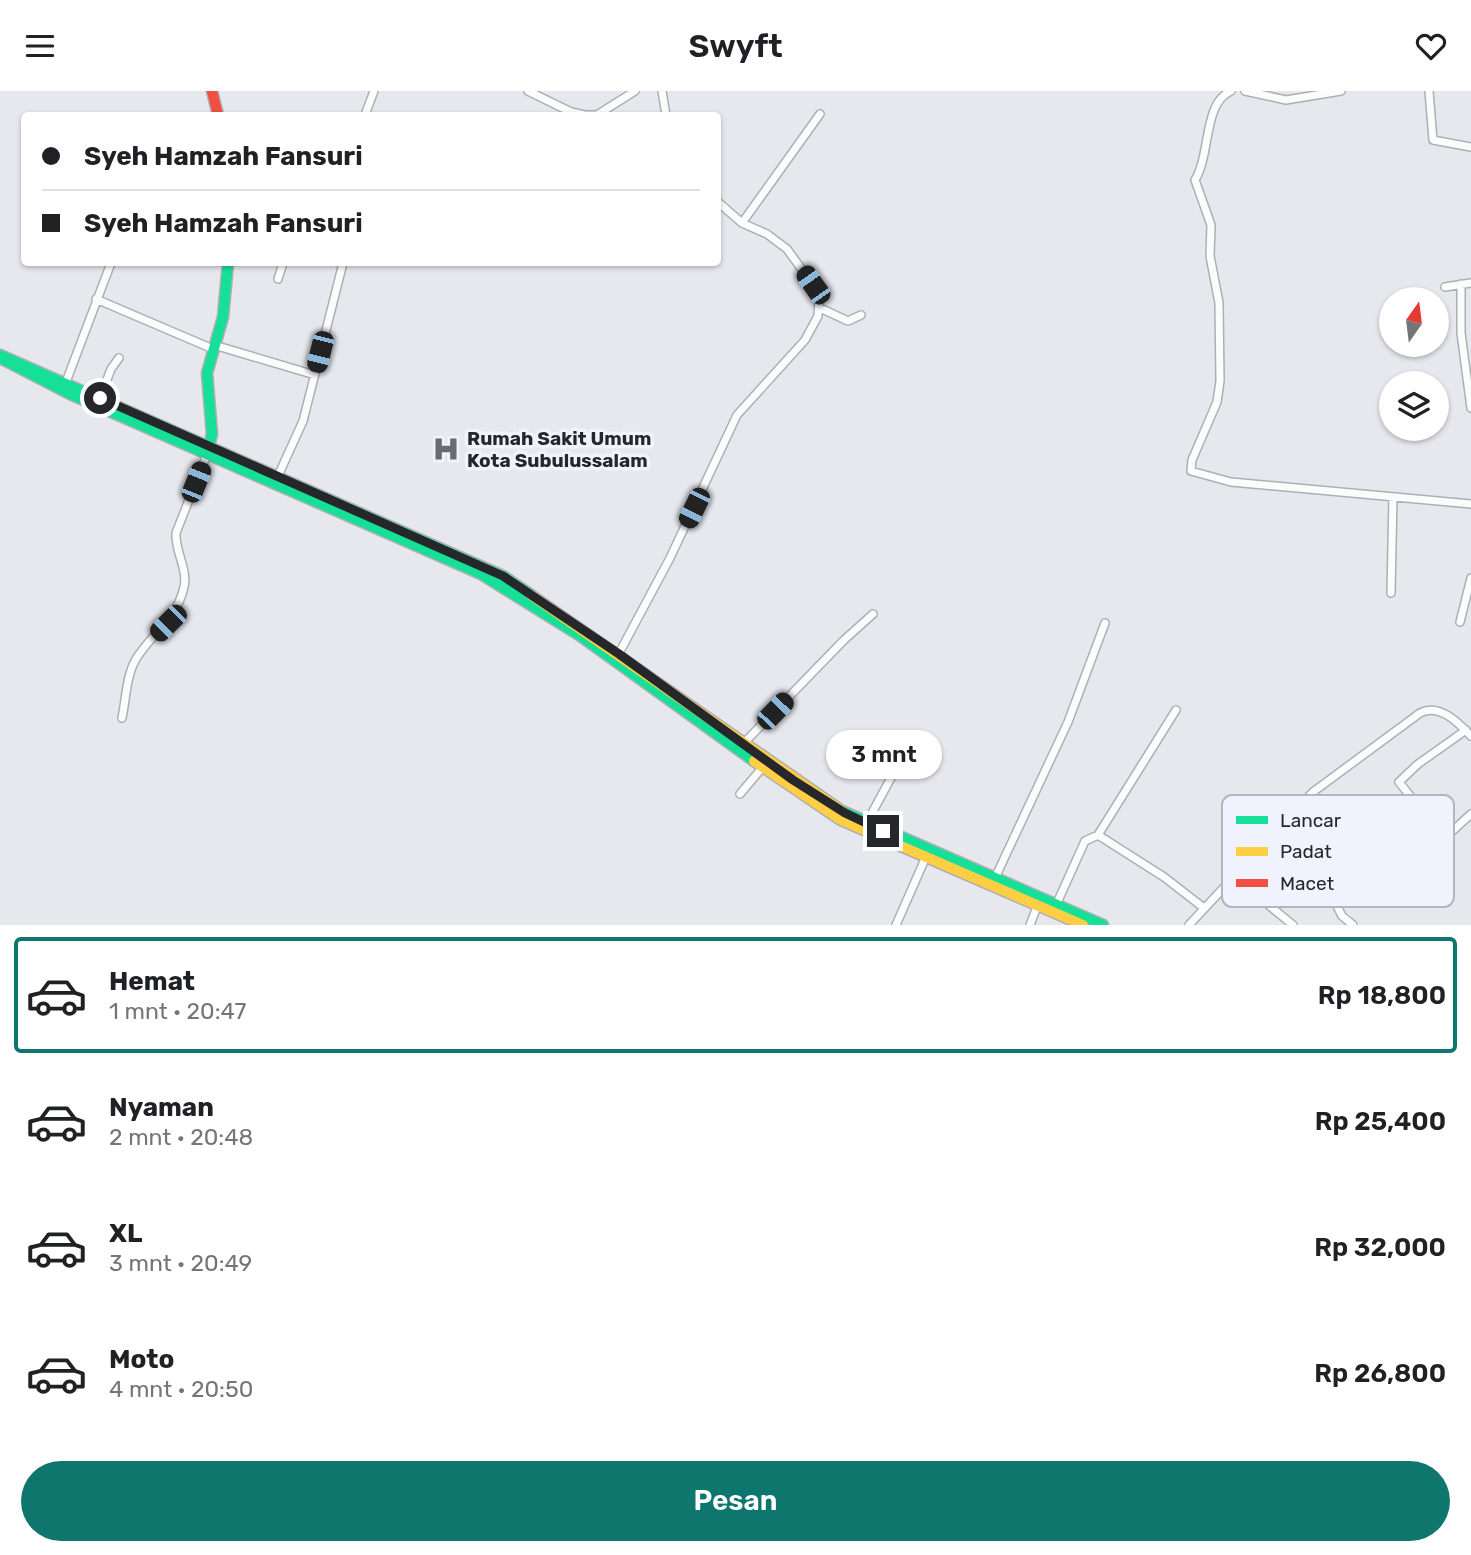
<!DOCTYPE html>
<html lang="id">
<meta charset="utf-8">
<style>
:root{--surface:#fff;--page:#f2f2f2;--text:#202124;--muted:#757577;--line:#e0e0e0;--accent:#0f766e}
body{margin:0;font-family:Rubik,sans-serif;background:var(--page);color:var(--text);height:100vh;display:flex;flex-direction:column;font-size:26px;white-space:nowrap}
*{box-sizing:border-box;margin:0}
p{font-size:23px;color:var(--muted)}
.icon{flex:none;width:38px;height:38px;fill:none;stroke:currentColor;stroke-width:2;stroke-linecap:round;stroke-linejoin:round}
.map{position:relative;height:834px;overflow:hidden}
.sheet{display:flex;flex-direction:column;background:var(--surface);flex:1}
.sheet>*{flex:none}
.top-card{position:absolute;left:21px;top:21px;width:700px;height:154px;border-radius:7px;box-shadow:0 2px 5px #0004;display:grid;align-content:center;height:154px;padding:0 21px;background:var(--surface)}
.needle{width:46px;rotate:14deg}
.tools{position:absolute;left:1379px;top:196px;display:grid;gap:14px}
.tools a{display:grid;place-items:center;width:70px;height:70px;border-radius:50%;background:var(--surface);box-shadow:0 2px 5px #0004;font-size:35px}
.end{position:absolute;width:32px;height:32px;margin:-16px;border:9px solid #26272b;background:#fff;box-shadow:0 0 0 4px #fff}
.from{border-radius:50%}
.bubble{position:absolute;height:49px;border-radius:24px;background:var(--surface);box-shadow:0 2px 5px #0004;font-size:23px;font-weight:600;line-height:49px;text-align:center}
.car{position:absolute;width:21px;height:42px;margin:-21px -10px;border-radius:9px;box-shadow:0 0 5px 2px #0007;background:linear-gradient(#222 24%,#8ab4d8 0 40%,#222 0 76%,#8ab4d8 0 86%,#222 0)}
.top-card b{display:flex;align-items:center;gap:24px;height:66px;font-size:26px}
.top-card b+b{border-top:2px solid var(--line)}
.top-card i{width:18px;height:18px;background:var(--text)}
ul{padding:12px 0 0;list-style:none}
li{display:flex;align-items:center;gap:21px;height:116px;margin:0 14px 10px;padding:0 7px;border:4px solid transparent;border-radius:7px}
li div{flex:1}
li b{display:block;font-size:26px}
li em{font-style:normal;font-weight:600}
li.current{border-color:var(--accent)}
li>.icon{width:63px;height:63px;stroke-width:1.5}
.button{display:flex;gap:14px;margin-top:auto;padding:14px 21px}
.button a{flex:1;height:80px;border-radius:42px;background:var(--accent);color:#fff;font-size:28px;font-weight:600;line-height:80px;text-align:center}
header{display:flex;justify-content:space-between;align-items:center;height:91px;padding:0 21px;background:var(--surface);font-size:32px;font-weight:600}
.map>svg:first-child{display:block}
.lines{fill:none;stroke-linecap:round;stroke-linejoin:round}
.street-casing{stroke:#aeafb4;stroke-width:10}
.fast-casing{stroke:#aeafb4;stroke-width:13}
.slow-casing{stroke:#aeafb4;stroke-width:13}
.jam-casing{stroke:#aeafb4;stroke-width:13}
.street{stroke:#fbfcfc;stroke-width:7}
.fast{stroke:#16e098;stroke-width:10}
.slow{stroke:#ffcf43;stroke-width:10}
.jam{stroke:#f24e42;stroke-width:10}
.route{stroke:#26272b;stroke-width:9}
.labels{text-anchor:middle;stroke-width:7;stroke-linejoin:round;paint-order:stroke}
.poi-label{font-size:19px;font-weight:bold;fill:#26272b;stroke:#f0f3fd;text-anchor:start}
.key{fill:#f0f3fd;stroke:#b3b6be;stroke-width:2}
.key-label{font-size:19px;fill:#26272b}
</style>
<header><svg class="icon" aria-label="menu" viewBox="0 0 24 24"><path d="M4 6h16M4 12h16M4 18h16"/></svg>Swyft<svg class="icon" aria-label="heart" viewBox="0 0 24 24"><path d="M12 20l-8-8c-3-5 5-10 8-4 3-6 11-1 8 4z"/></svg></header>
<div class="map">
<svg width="1471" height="834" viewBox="0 0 1471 834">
<rect width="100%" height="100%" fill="#e6e8ee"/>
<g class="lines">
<g class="street-casing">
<path id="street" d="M528,0L571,21L585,24
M662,0L666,24
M1231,0C1203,12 1211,63 1195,89L1211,134L1210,165L1219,212L1220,290L1217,311L1192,369L1191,380L1231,391L1471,413
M1245,0L1286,9L1341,0
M1429,0L1433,49L1471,56
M365,24L374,0
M588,24H597L635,0
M742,132L820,23
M278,188L283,172
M1461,193V242L1471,317
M1445,196L1471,192
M96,208L213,258
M820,217L848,230L861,224
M214,254L315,284
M66,291L111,172
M100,307L111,278L119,267
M278,385L303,330L343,172
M1391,502L1393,406
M1460,531L1471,487
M617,566L670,467L737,324L805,249L818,225L819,208L813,194L787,158L767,143L742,132L718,111
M122,627C126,608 126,585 136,568C152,542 177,528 184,496C188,478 175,461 176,442L207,363
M1466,639L1418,673L1399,691L1441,744H1448L1471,723
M743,653L844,549L873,523
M740,703L762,677
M1303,711C1315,726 1362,770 1357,788C1354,798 1341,805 1337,815L1342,825L1353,834
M866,733L905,661
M1098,744L1164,786L1204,817
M1233,785L1293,834
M995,787L1068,631L1105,532
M1057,812L1085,750L1098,744L1176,619
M896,834L925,768
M1030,834L1038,813
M1189,834L1313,701L1420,622C1439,612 1458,631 1471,645"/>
</g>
<g class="fast-casing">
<path id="fast" d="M0,264L503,485L531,504
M4,269L70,303L481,483L579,544L754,670
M208,360L212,343L207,282L223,226L228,172
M842,720L1103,834"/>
</g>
<g class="slow-casing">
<path id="slow" d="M531,504L842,720
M754,670L841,729L1083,834"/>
</g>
<g class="jam-casing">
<path id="jam" d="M212,0L218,24"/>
</g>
<use href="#street" class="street"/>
<use href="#fast" class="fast"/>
<use href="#slow" class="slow"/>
<use href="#jam" class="jam"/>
</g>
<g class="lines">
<path class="route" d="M100,307L503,485L619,563L793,689L845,722L883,740"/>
</g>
<defs>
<g id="hospital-bare" transform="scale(2.1)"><path d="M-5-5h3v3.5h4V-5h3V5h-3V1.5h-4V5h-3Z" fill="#696b6f" stroke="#f0f3fd" stroke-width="2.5" paint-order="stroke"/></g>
</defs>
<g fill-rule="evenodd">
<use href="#hospital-bare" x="446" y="358"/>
</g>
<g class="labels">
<g class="poi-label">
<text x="467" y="354">Rumah Sakit Umum<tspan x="467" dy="22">Kota Subulussalam</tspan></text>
</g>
</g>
<rect x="1222" y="704" width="232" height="112" rx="10" class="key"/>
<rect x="1236" y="725" width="32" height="8" fill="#16e098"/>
<rect x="1236" y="756" width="32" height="9" fill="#ffcf43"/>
<rect x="1236" y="788" width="32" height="8" fill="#f24e42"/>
<g class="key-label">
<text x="1280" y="736">Lancar</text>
<text x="1280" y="767">Padat</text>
<text x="1280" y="799">Macet</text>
</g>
</svg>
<div class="tools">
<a><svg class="needle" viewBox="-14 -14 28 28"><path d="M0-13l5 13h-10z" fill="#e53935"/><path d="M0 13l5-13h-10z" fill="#757577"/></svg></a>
<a><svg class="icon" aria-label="layers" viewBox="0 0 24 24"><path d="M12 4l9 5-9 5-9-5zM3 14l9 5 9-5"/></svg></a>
</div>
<i class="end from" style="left:100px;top:307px"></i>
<i class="end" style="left:883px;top:740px"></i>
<div class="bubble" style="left:826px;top:639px;width:116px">3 mnt</div>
<i class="car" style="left:813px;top:194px;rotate:325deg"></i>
<i class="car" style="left:320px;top:261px;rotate:194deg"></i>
<i class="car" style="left:196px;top:391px;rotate:22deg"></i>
<i class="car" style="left:694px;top:417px;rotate:206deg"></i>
<i class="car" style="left:168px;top:532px;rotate:225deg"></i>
<i class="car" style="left:775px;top:620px;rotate:44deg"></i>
<div class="top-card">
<b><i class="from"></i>Syeh Hamzah Fansuri</b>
<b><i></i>Syeh Hamzah Fansuri</b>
</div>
</div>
<section class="sheet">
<ul>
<li class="current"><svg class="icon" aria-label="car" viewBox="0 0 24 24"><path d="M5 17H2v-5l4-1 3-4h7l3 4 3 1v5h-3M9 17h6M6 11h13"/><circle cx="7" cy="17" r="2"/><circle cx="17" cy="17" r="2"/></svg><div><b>Hemat</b><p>1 mnt · 20:47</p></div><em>Rp 18,800</em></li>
<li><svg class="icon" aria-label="car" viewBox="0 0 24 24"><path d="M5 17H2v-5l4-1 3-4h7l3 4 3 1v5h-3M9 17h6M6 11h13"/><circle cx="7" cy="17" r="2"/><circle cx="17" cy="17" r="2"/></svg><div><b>Nyaman</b><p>2 mnt · 20:48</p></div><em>Rp 25,400</em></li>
<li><svg class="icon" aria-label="car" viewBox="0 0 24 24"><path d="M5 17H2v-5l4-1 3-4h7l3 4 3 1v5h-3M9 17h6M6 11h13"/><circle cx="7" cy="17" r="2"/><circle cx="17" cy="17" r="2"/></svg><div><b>XL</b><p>3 mnt · 20:49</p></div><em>Rp 32,000</em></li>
<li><svg class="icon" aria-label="car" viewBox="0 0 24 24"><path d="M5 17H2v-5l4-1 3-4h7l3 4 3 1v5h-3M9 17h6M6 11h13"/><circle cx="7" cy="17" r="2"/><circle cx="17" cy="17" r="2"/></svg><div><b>Moto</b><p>4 mnt · 20:50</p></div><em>Rp 26,800</em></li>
</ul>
<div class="button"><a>Pesan</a></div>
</section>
